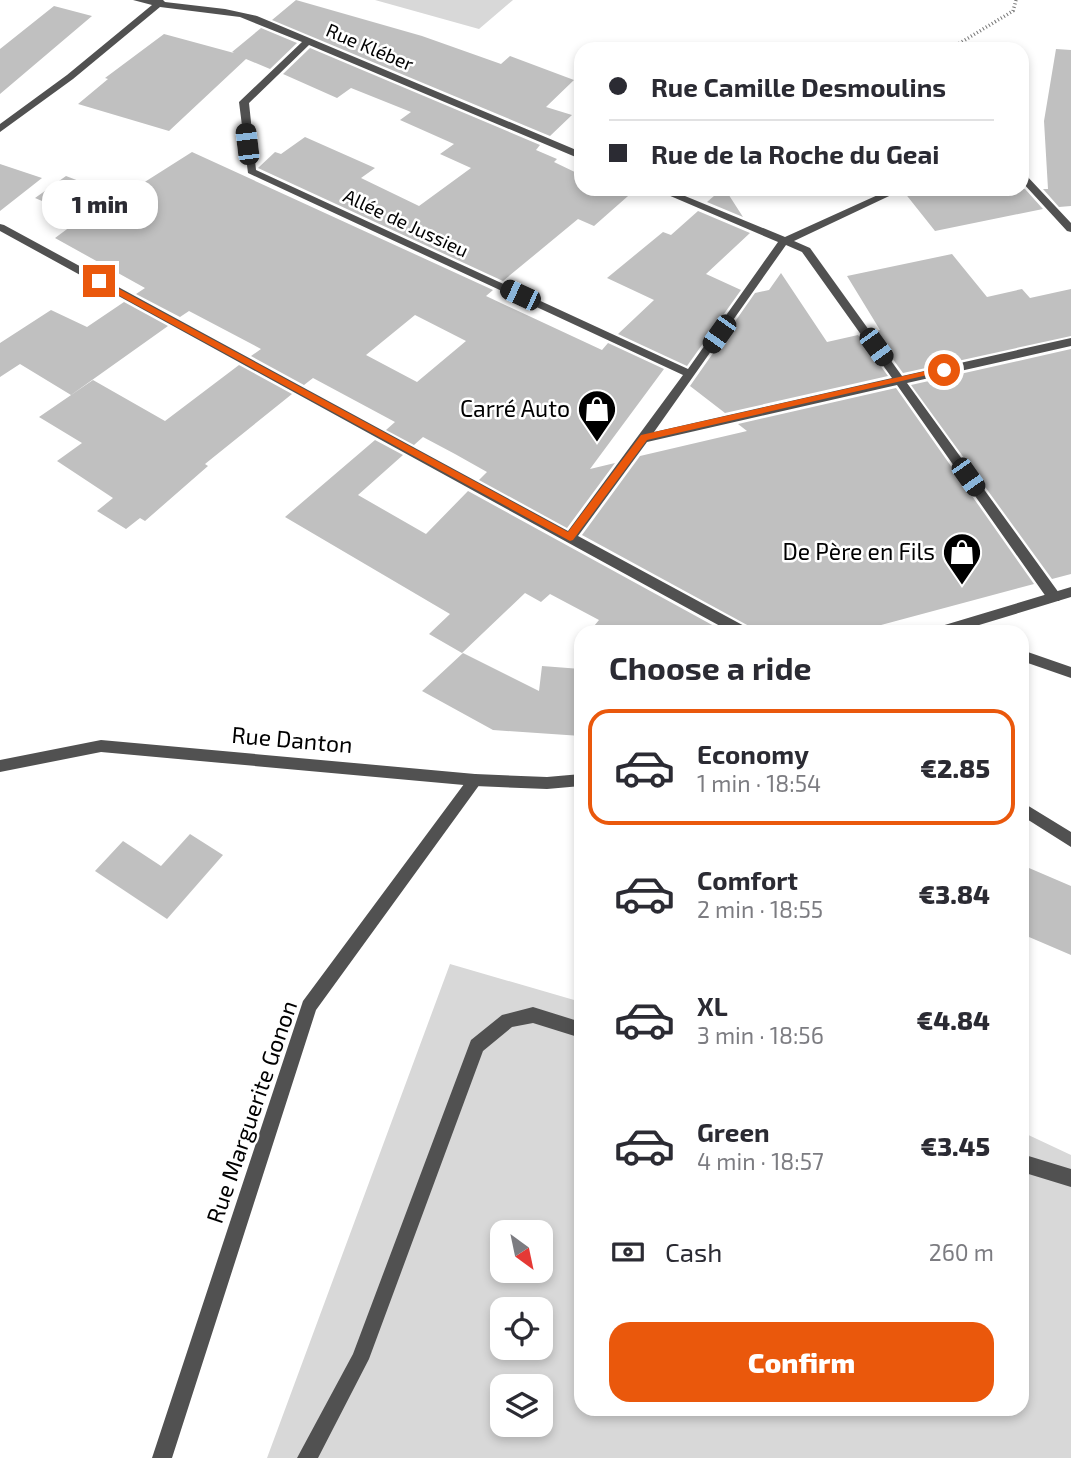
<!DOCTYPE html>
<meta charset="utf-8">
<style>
:root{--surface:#fff;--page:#f7f7f7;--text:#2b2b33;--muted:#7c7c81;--line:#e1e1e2;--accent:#ea580c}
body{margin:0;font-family:"Exo 2",sans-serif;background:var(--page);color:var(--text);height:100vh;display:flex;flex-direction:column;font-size:26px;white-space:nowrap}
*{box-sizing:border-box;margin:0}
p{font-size:23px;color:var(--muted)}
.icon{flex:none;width:38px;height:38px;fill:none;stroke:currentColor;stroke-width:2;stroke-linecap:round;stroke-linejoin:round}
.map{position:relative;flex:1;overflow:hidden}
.sheet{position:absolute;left:574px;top:625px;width:455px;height:791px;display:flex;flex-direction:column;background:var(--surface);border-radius:21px;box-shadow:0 4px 10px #0003}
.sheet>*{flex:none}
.guide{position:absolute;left:574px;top:42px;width:455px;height:154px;border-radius:21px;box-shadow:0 4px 10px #0003;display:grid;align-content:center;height:154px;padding:0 35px;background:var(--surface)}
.needle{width:46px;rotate:147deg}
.controls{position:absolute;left:490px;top:1220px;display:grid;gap:14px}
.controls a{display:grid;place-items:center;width:63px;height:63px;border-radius:14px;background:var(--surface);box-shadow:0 4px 10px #0003;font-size:35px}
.end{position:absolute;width:32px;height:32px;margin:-16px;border:9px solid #ea580c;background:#fff;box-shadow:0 0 0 4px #fff}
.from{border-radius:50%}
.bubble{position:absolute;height:49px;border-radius:21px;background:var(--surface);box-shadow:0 4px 10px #0003;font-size:23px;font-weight:800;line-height:49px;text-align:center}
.car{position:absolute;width:21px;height:42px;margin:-21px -10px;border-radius:9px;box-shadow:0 0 5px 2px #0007;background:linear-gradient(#222 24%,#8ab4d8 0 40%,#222 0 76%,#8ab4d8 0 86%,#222 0)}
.guide b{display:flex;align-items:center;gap:24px;height:66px;font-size:26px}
.guide b+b{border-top:2px solid var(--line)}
.guide i{width:18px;height:18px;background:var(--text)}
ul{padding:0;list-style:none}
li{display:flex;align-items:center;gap:21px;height:116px;margin:0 14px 10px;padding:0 21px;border:4px solid transparent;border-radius:21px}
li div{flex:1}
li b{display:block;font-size:26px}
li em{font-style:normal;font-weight:800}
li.active{border-color:var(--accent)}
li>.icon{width:63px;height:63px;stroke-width:1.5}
h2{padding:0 35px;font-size:32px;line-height:84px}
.pay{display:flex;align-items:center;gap:18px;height:77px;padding:0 35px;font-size:26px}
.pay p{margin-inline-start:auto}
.action{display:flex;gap:14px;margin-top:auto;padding:14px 35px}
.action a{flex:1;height:80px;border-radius:21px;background:var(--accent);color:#fff;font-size:28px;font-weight:800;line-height:80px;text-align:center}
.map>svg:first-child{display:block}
.green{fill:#d8d8d8;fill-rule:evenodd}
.building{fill:#c0c0c0;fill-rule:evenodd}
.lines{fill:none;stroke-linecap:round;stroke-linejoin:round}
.path{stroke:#737373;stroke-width:3.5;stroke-dasharray:1 2.5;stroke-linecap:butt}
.service{fill:#515151;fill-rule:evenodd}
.minor{fill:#515151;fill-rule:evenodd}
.tertiary{fill:#515151;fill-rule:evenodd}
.route{fill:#ea580c}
.labels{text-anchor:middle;stroke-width:5;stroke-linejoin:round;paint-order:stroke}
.far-street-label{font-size:19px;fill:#000;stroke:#fff}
.poi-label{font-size:23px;fill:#000;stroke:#fff;text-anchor:end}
.street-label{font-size:23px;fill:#000;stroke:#fff}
</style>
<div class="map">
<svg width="1071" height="1458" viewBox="0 0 1071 1458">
<rect width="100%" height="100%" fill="#fff"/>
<path class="green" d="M375,0H513L479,29Z
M450,964L581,1002V1409H1022V1132L1071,1155V1458H267ZM502,1232H541V1270H502ZM502,1309H541V1348H502ZM502,1386H541V1424H502Z"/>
<path class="building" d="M296,0L422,36L501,64L510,56L574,80L546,107L572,115L550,136L272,20Z
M54,6L92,16L0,94V49Z
M261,28L297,43L270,69L246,59L169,131L78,104L108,79L105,78L164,34L234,53L232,52Z
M310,48L540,145L536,150L557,159L554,162L581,175V189H636L594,226L578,219L503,281L258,168L275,152L281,154L305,137L375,168L361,178L419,206L471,168L440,154L454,144L400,120L411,112L351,88L337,98L283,74Z
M1056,49L1071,50V206L1059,207L1043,189H1048L1044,121Z
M192,152L493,290L486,296L602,350L608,343L664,369L590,469L615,463L567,528L479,480L487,472L455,454L423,437L414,445L386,430L395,422L313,378L304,385L251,356L261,349L189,311L180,317L136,294L145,288L55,238L82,218L35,198L66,176L121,197ZM415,315L466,341L417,382L366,355Z
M0,164L42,178L0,211Z
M722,189H725L743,217L707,202Z
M906,189H1025L1043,209L935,231L904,192Z
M698,211L750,233L706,274L741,290L687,366L618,334L654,300L607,278L663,232L671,235Z
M952,254L987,297L1022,289L1030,298L1071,289V336L903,373L873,332L880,330L847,276Z
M781,273L827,342L858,335L888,376L725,413L690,386L755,293L769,290Z
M124,302L168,326L71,395L20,364L0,377V343L51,310L87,327Z
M1071,349V574L1052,579L911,385Z
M239,365L292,394L205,464L208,466L145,521L140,518L126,529L97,511L113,498L57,461L82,443L39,417L93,380L165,421Z
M896,388L1034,584L855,632H752L749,626L582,535L640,456L747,431L738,424Z
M375,440L403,455L358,495L426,534L468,491L725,632H589L599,620L550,594L541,602L525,593L462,653L429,634L450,614L285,517Z
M463,653L539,691L542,666L581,669V736L493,730L422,691Z
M190,834L223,855L167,919L95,871L123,841L161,866Z
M1022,865L1071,886V955L1022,934Z"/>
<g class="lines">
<path class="path" d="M950,49L1013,11L1016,0"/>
<path class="service" d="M533,1007L581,1022V1038L533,1023L512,1027L483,1051L369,1359L318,1458H297L353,1354L471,1040L502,1015Z
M1022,1154L1071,1169V1187L1022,1172Z"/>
<path class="minor" d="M133,0H163L165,2L225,9L257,16L581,152V159L578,158L309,45L249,103L256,170L688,369L778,242L654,189H668L785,237L891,189H904L794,241L810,248L902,376L1071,338V346L907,383L1059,593L1061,597L1059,601H1049L897,385L647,442L578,536L748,628L750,632H731L0,231V224L4,225L568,531L683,375L248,173L239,102L302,42L240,17L160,7L73,79L0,132V124L67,75L152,5ZM786,245L802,252L892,378L654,432Z
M1022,173L1025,174L1071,223V232L1067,231L1022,182Z
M1022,650L1071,667V678L1022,661Z
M475,774L480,776L482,780L480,784L316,1010L172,1458H152L303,1001L470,776Z"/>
<path class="tertiary" d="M1071,587V597L956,632H931L938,627Z
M101,740L475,774L547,777L581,774V786L547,789L475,786L101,752L0,772V760Z
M1022,802L1071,832V847L1022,816Z"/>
</g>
<path class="route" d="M99,278L568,532L641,435L944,367L949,370L647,440L573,540L570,541L96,283L95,281Z"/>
<defs>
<g id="shop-pin" transform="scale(2.0125)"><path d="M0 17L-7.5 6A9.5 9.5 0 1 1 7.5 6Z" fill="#000" stroke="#fff"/><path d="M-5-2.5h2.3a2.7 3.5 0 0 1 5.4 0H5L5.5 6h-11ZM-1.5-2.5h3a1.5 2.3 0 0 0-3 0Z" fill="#fff"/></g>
</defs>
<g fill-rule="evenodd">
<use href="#shop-pin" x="597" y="409"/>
<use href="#shop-pin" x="962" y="552"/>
</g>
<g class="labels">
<g class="far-street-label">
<text transform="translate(370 47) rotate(23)" y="7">Rue Kléber</text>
<text transform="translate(406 223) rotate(25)" y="7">Allée de Jussieu</text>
</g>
<g class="poi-label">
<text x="570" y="417">Carré Auto</text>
<text x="935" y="560">De Père en Fils</text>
</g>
<g class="street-label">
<text transform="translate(292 740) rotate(5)" y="8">Rue Danton</text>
<text transform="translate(252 1112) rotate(-71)" y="8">Rue Marguerite Gonon</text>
</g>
</g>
</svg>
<div class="controls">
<a><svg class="needle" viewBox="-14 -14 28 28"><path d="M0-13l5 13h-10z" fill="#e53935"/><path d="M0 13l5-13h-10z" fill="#7c7c81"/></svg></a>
<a><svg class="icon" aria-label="locate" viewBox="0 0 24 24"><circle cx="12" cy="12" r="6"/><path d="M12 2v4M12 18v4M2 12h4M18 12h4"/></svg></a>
<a><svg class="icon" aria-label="layers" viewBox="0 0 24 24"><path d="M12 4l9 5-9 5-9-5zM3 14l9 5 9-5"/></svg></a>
</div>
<i class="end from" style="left:944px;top:370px"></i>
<i class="end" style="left:99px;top:281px"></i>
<div class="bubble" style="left:42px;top:180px;width:116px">1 min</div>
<i class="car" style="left:247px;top:144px;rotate:353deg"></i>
<i class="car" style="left:520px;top:295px;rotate:295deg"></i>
<i class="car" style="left:719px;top:334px;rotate:215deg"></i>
<i class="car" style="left:876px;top:347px;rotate:144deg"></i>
<i class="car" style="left:968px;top:477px;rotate:145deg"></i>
<div class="guide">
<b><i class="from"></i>Rue Camille Desmoulins</b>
<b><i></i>Rue de la Roche du Geai</b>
</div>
<section class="sheet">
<h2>Choose a ride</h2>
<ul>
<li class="active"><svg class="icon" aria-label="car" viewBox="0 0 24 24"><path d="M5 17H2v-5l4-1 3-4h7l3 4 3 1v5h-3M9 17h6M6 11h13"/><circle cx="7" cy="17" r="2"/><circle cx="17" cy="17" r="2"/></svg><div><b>Economy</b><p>1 min · 18:54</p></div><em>€2.85</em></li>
<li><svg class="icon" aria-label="car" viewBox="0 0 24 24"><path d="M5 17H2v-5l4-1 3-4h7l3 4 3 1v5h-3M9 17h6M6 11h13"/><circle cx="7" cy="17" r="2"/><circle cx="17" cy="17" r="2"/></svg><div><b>Comfort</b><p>2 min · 18:55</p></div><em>€3.84</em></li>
<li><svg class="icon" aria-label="car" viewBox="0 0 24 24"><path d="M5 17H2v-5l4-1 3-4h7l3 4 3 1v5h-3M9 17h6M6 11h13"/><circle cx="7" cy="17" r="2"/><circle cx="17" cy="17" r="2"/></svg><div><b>XL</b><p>3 min · 18:56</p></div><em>€4.84</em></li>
<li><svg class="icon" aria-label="car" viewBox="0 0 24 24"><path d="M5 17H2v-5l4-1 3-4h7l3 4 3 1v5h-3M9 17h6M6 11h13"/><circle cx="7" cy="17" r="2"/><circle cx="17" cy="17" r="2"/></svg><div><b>Green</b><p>4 min · 18:57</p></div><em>€3.45</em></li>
</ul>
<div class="pay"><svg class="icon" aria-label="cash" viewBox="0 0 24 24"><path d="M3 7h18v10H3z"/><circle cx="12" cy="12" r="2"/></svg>Cash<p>260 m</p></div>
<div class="action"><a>Confirm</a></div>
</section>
</div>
